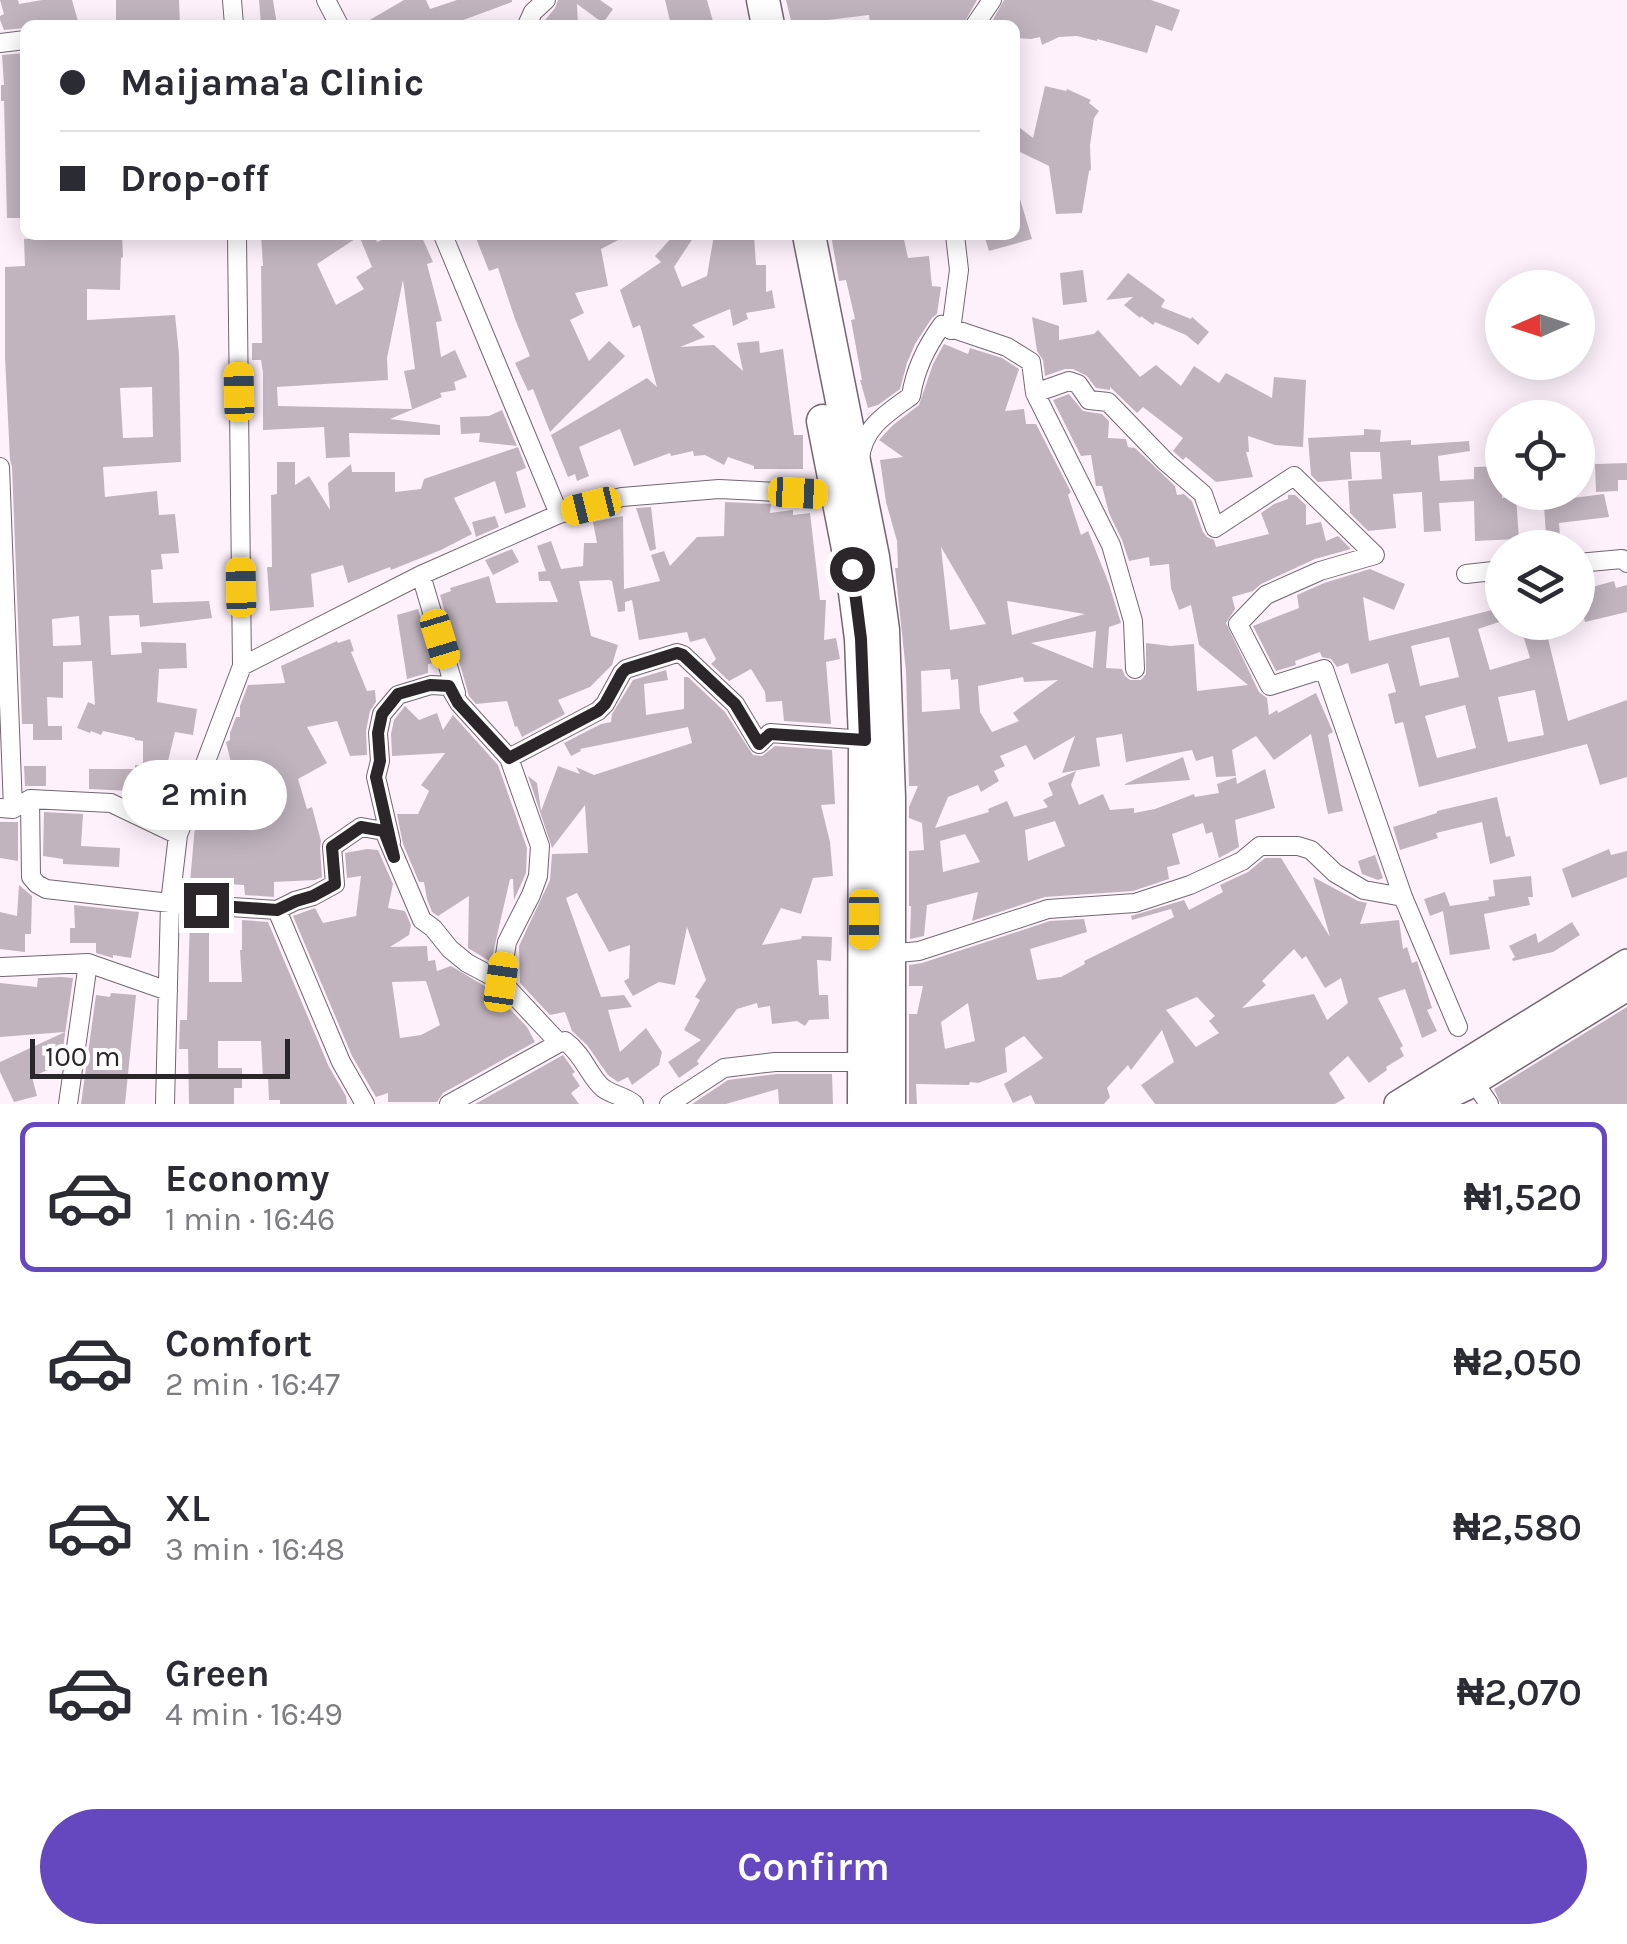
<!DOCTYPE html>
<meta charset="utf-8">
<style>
:root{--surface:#fff;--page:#f7f7f7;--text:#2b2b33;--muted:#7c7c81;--line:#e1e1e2;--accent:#6547bf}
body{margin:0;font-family:Karla,sans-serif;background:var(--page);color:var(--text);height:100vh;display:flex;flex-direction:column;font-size:38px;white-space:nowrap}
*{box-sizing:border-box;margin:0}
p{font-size:32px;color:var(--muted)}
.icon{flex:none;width:55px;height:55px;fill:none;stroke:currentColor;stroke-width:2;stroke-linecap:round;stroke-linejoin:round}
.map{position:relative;height:1104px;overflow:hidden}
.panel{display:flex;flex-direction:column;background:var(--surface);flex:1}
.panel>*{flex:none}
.banner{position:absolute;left:20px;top:20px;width:1000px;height:220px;border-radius:15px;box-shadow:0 5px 25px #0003;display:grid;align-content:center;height:220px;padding:0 40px;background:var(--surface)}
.needle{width:65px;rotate:267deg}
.buttons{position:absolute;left:1485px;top:270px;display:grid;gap:20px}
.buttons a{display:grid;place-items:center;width:110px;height:110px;border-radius:50%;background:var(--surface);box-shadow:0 5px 25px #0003;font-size:50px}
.scale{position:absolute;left:30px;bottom:25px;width:260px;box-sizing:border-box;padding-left:10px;border:5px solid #2b262a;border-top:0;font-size:28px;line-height:35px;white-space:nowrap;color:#2b262a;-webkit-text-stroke:8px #fff;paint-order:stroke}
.end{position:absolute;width:45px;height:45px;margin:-22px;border:12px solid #2b262a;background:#fff;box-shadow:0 0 0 5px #fff}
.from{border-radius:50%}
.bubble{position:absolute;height:70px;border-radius:35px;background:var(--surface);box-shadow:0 5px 25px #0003;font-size:32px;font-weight:600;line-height:70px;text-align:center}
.car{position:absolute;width:30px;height:60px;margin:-30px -15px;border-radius:12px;box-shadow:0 0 8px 2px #0007;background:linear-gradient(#f5c518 24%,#345 0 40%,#f5c518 0 76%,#345 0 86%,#f5c518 0)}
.banner b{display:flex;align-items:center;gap:35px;height:95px;font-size:38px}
.banner b+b{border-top:2px solid var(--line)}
.banner i{width:25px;height:25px;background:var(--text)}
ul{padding:18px 0 0;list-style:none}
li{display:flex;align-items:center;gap:30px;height:150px;margin:0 20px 15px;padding:0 20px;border:5px solid transparent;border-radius:15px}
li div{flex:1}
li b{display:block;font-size:38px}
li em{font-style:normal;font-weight:600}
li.selected{border-color:var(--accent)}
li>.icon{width:90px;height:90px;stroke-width:1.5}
.primary-button{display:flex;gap:20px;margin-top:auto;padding:20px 40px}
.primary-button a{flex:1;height:115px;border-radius:60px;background:var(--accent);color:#fff;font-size:40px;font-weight:600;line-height:115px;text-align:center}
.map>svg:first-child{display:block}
.building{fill:#c1b4bf;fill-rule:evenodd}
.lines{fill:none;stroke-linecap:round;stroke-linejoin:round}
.street-casing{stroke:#726771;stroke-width:20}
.secondary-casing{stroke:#726771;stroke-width:28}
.highway-casing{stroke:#726771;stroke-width:35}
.street{stroke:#fff;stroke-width:18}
.secondary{stroke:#fff;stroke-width:25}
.highway{stroke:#fff;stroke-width:32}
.route{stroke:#2b262a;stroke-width:12}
</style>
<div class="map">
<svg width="1627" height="1104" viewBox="0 0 1627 1104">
<rect width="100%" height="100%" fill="#fef1fc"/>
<path class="building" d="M0,0H18L19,4L42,0H72L79,25H25V28L4,30L0,20V16L4,14Z
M116,0H179L180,25H116Z
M259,0H273L277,25H261Z
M404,0H426L430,9L457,0H512V2L458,22L459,25H361Z
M558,0H600L613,9L603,23L577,4L578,25H541L555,8Z
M665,0H707L714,25H671Z
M786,0H977L963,25H870L869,15L828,20L829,25H792Z
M1004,0H1151L1180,10L1172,31L1156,25L1147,53L1097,39V41L1077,36L1059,37L1042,45L1040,37L1031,39L1015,38V25H990Z
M25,53V173H22L25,218H7L4,101H1V85H4L2,55Z
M1045,86L1066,91L1067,89L1091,100L1089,103L1099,111L1094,118L1090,145L1091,170L1089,171L1082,213L1056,214L1049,166L1020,152H1015V124L1033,138Z
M1015,199H1020L1032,239L989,251L984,235H1015Z
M93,235H122L123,257L121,258L120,290L87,289V320L175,315L179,354L181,462L103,467L105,497L157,491L159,515L175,514L179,553L161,554L163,569L151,570L153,603L209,601L212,618L140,627L139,615L109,616L111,655L142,653L141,642L186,643L187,668L159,669L157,702L197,709L193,735L175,732L158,803L131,796V791L89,789V769H135V765H143V741L135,740V738L103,731L101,735L91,731L90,733L77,728L88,702L95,705L92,661L63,662V698L47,697L48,726H62V740H33V724H22L12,467L10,460L5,357V267L25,266L24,239L93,238ZM152,387L153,437L123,438L120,388ZM79,616L81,645L53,646L52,619Z
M261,235H361L317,264L336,305L364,289L356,277L372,267L360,238L374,235L377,242L393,235H421L433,262L427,264L442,321L436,322L441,357L455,350L467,377L454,382L456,390L440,393L442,397L390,419L440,425V435L349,433L350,457L326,458L324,427L263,430V372L261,360H252V343H262L261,266H263ZM403,280L415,369L404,371L412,409L278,406L277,387L388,380L387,358Z
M488,235H628L601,249L608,286L575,293L584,313L570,320L589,361L609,341L625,356L550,432L533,389L528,391L515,363L530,356L515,319L498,268L489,271L476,238Z
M674,235H695L674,267L682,287L707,276L714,235H754L756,265H766V292L772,290L775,308L746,313L748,319L733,326L730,309L692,325L705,337L680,347L714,345L743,371L737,343L759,341L760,353L783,349L794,435H803V469H754V466L728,457L724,465L705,455L694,456L693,451L671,456L670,453L634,466L620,429L579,447L589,476L577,481L575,474L568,477L551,435L647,378L657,387L640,325L633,328L620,290L661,262L655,256Z
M831,235H903L908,258L929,256L932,286L941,287L937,314L932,318L915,344L907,363L900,389L878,405L868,408L860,380H862L851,320L855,319L846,280L839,281Z
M1083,270L1087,302L1063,305L1060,273Z
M1128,273L1165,300L1161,307L1191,319L1192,317L1209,332L1198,345L1186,335L1155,322L1153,325L1141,316L1140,318L1124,305L1133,297L1106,300Z
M1032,317L1059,326V340L1094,334L1098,330L1140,377L1156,365L1181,386L1194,366L1219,383L1226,373L1272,398L1274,377L1306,380L1303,447L1275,445L1248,436L1249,452H1246L1253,477L1216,482L1186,457L1183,460L1173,451L1183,438L1143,407L1137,413L1110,387V390L1096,388L1087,376L1073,369H1065L1045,376L1043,360L1037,351Z
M944,344L968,354L970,348L1002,358L1019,369L1005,411L1024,409L1026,424H1036L1071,492L1068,495L1081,535L1088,531L1109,584L1121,623L1109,627L1106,668L1122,669L1125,676L1130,680H1141L1146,674V643L1170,646L1194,644L1197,691L1248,685L1199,645L1191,605L1179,610L1171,588L1169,564L1150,566L1149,557L1129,561L1122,540L1109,513L1102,486H1096L1091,455L1081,456L1053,400L1069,394L1083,411L1102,414L1109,421L1108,438L1126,439L1128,447L1135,448L1175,486L1177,495L1184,494L1192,501L1203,532L1207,537L1214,540L1216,547L1269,534L1261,513L1274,504L1288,499V495H1295L1306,505V525L1321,522L1326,541L1338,536L1351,549L1315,559L1261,584L1253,591L1232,597L1235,609L1226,623L1259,692L1267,698L1269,715L1277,710L1278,713L1316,693L1333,732L1328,735L1343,811L1328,814L1311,734L1274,760L1256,736L1232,750L1236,776L1216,777L1213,756L1196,761L1192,750L1126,762L1122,734L1096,738L1100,766L1062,773L1075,736L1034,760L1026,745L1000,756L1005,766L994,771L999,781L981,792L978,785L948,797L935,828L989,812L988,809L1007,801L1014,817L1048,807L1043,800L1053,795L1048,783L1076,771L1071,785L1079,805L1103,794L1110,810L1134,808V813L1155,809L1194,794L1195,797L1219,793L1217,784L1236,777L1237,784L1265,769L1275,808L1235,820L1239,847L1219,858L1212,832L1206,834L1203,823L1172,834L1180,864L1167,867L1169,879L1133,891L1045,897L972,921L978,892L927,905L924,936L910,939L911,906H909V851L924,850L922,823L909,818V807L918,786H909L906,671L895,568H898L897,541L886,502L880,460L903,457L879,440L893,425L919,405L933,364ZM941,547L986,624L950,630ZM1007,601L1085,614L1012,635ZM1096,631L1093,668L1031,643ZM950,669L951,680L958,679L960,709L922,712L921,671ZM1023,677L1024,682L1058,680L1013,713L1019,721L992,732L980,712L978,686ZM1055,821L1065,846L1028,861L1025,830ZM965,834L980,862L943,872L940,841Z
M502,410L517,446L479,442L480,433L461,434L460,417L489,416Z
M1364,429L1381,430L1380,442L1411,440V445L1469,441L1470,451L1438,456L1440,481L1474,479V467L1502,466V498L1516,497L1519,539L1475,541L1474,501L1439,503L1441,531L1424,532L1422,492L1393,494L1396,528L1368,531L1350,513L1348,481L1382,479L1380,452H1350L1352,479L1318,482L1311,475L1308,438L1364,435Z
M518,447L526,468L516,472L526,507L505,514L495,481L454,498L472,534L441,550L391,570L390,567L348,583L343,565L311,574L314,607L270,611L267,567H272L271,495L277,494V462H295V485L309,476L330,510L328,483L351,464L352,472H395V492L421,489L424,479Z
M1627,463V480H1618V491L1596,492L1595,464Z
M1543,492H1557V500L1604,494L1609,517L1559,523L1561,548H1547Z
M725,502L771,504L770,513L793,510V515L810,513L820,600H826L824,640L836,638L840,659L826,662L831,724L784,721L782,701L766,702L765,692L751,669L729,681L711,664L716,659L705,638L690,642L687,632L639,640L632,600L625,602V611L618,612L612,581L609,580L579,581L591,636L618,645L612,665L590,687L558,700L565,714L522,737L517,726L515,727L507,701L476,704L469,696L440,595L451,591L450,588L489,576L496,603L558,602L550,581H539L538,572L546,571L537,546L551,541L561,569L583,566L584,543H597L593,522L623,516L624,589L660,581L651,555L664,551L670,566L697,537L724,536Z
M651,507L656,549L650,551L636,508Z
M495,516L499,527L476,537L472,522Z
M512,549L519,562L493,575L485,560Z
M1370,569L1405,584L1394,610L1363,597L1369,641L1500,608L1502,621L1478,629L1490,670L1530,658L1519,622H1544L1568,721L1627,700V777L1600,785L1587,744L1419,787L1403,722L1395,724L1388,694L1396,692L1388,663L1351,674L1348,663L1337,667L1331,659L1322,657L1320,652L1295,661L1296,665L1276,671L1253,626L1299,608L1297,595L1324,583ZM1449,637L1459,677L1420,686L1411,646ZM1535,690L1544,735L1508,742L1498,697ZM1465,705L1476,748L1437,758L1425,716Z
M1614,581L1616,588L1627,585V612L1585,622L1578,591Z
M418,609L434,663L428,664V673L407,679L397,615Z
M350,639L354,651L351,652L367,691L375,690L376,702L370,711L366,731L367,755L350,756L337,721L307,727L327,763L298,779L307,809L312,807L321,841L320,848L322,877L315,880L274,882V897L245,895L244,885L190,882L195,826L219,827L220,818L208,815V792L216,771H233L226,742L230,740V733L236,717H240V706L248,685L285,683L281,666L337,641L338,643Z
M666,670L668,680L644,684L646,715L684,709V677H688L725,712L753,755L762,756L775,746L832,750L835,804L821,805L830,842L833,876L813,878L801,914L781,908L762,945L801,939L802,936L832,937L831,961L817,960L819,995H828L829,1019L809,1020L805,1026L797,1021L772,1024L770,1006L758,1008L757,1003L737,1009L697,1061L699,1064L679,1078L668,1062L701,1040L684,1030L700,1000L695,997L706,980L687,927L675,985L659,982L633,996L624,981L629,978L630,945L609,952L577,893L566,898L601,997L624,995L632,1007L608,1010L620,1052L646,1028L662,1052L659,1065L632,1085L628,1077L618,1082L608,1075L587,1045L572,1031L565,1012L550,1015L520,983L519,946L550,880L552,854L588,853L585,805L552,848L528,776L537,783L541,811L558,766L580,774L576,767L594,775L692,743L688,727L580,749L581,751L571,756L564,743L601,724L611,722L612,714L633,680Z
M405,706L419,720L437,713L443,730L453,715L498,765L527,848L526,873L514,900L513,879H510L491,962L468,948L469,896L438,916L432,912L427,899L424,882H419L403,844L397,814H418L429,791L421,785L445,753L392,756L391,734L394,720Z
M1183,757L1190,780L1125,785V784Z
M24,766H46V786H25Z
M1497,797L1506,837L1510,836L1515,856L1490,864L1482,822L1436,833L1438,838L1400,850L1393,827L1437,813V811Z
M44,812L83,814L81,846L120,848L119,867L63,864V859L43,856Z
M0,822H18V861L0,858Z
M367,849L378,850L393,884L388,908L405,911L411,925L409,935L390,947L427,946L428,961L435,960L437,971L451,966L493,991L527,1027L535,1042L443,1093L437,1102H388V1093L376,1097L352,1056L293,916L315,908L323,923L356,916L361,876L347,878L345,853ZM426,981L440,1025L421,1035L400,1038L392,982Z
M1609,849L1611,855L1627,851V877L1572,898L1562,869Z
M1375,855L1383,878L1378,880L1362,874L1358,861Z
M1265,858H1281L1330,937L1313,877L1358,901L1367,903L1360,924L1399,920L1403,949L1407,947L1412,963L1417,961L1418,964L1432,1008L1427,1010L1437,1031L1422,1038L1405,989L1378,998L1403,1046L1400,1048L1404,1056L1386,1067L1387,1070L1369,1083L1348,1056L1329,1073L1345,1098L1335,1104H1155L1141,1085L1174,1062L1162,1030L1131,1070L1128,1065L1107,1088L1110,1097L1104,1104H1035L1031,1095L1013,1103L1004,1084L1043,1058L1024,1036L1005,1048L1007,1072L978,1083L970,1082L969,1085L916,1084L917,1104H909V1014H917L923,986H909V965L922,963L1050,921L1084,919L1087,932L1030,949L1037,980L1061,977L1085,964L1084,961L1174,917L1171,909L1132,920L1131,916L1184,900L1189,910L1223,892L1220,885L1248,872ZM1294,949L1302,959L1306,956L1325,988L1341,978L1348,1003L1327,1020L1314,994L1242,1008L1266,985L1262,981ZM1197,997L1215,1016L1209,1021L1219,1033L1196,1047L1166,1010ZM968,1003L975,1041L945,1049L941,1022Z
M1531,876L1533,897H1528L1530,905L1484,914L1490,949L1450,955L1443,911L1430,916L1424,899L1445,892L1450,906L1489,900L1488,897L1495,896L1493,880Z
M19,885L32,896L31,934H25V952L0,949V912L17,916Z
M74,905L139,912L131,958L113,955V958L96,953V943H70V928H75Z
M190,917L209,918V982H242L240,950H242V920L268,922L329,1067L346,1096L347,1104H280V1100H269L268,1078H263L261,1041H218V1068H242V1088H234V1104H189L188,1049H179L180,1020H187Z
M1572,922L1580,935L1553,952L1513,961L1512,959L1515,957L1509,946L1536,933L1538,943Z
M61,977L73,978L62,1055L42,1047L52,1068L32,1077L37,1096L14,1102L0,1072V1062L65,1032L0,1037V983L37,987L38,978Z
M111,993L136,995L125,1104H81L96,995L110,997Z
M1627,1007V1104H1501L1494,1089Z
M563,1055L575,1072L572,1074L580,1086L571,1093L579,1104H475Z
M776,1074H832L833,1104H779L778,1089L726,1104H692L728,1080Z"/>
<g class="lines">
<g class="street-casing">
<path id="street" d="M232,0L234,25
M326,0L339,25
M527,25L533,12L546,0
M975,25L992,0
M0,43L25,40
M443,235L559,514
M951,330L959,270L955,235
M1035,393L1111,545L1133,621L1135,669
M860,460C862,428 887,413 911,396C915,370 926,347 942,325L1007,347L1031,362L1035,393L1069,381L1078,384L1089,400L1108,402L1166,462L1203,494L1215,528L1294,476L1375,555L1320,571L1266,595L1238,624L1270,686L1324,669L1403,897L1458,1027
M0,467L13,809
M1578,563L1622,559L1627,563
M1466,574L1502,570
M421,575L456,693
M242,666L421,575L559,514L622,497L719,489L837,495
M509,758L598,711L605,704L622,673L626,669L677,653L683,655L735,704L759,744L770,733L865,740
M30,799L31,877L37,884L46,889L170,903L277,910L295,901L313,896L335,884L332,847L361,827L384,831L422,920L433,928L450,949L467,963L501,981L559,1043L565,1041C584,1055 590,1078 603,1088C612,1095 625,1096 634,1104
M0,808L13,809L30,799L111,803L178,835
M391,842L376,777L380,761L378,733L382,714L398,695L431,685L449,686L459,703L509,758L540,846L538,876L531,895L507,942L501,981
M277,910L341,1062L365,1104
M888,954L919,951L1048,909L1135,903L1190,885L1242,861L1260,846H1298L1311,850L1335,873L1364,890L1403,897
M2,967L88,963L168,991
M1474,1082L1489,1104
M68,1104L88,963
M165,1104L170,903L178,835L242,666L237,235
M449,1104L559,1043
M669,1104L724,1068L775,1062H863"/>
</g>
<g class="secondary-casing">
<path id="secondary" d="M1397,1104L1627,962
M1431,1104L1465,1088L1627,988"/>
</g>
<g class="highway-casing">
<path id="highway" d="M763,0L768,25
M809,235L873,557L883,630L889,798V1104
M823,421L852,569L861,639L865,740L864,1104"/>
</g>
<use href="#street" class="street"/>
<use href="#secondary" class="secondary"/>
<use href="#highway" class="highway"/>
</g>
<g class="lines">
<path class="route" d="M206,905L277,910L296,901L313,896L335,884L332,847L361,827L384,831L394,857L376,777L380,761L378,733L382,714L398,694L430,685L449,686L458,703L509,758L598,711L605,704L622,673L626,669L677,653L683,655L735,704L759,744L770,734L865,740L861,639L852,569"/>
</g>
</svg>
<div class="buttons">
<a><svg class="needle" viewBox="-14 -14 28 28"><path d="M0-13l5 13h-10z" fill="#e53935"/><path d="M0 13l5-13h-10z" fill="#7c7c81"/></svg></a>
<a><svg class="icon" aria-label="locate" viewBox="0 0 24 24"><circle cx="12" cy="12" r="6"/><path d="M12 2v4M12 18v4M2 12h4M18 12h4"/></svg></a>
<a><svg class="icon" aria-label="layers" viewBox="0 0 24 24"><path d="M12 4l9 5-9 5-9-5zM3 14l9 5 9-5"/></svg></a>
</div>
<div class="scale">100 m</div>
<i class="end from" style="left:852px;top:569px"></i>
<i class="end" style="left:206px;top:905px"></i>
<div class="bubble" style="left:122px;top:760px;width:165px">2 min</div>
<i class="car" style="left:239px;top:392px;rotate:359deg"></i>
<i class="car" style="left:798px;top:493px;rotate:93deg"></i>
<i class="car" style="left:591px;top:506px;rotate:256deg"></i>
<i class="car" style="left:241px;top:587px;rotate:359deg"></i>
<i class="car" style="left:440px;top:639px;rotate:163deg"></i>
<i class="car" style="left:864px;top:919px;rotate:180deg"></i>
<i class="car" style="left:501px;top:982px;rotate:8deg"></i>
<div class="banner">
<b><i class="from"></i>Maijama'a Clinic</b>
<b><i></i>Drop-off</b>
</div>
</div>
<section class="panel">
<ul>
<li class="selected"><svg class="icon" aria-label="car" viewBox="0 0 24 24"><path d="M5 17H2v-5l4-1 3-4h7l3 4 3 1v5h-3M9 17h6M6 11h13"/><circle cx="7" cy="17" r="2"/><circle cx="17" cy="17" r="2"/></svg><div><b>Economy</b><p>1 min · 16:46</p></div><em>₦1,520</em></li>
<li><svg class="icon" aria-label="car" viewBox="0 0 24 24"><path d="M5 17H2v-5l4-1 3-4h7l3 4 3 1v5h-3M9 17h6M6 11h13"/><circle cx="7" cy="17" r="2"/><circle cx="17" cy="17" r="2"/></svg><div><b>Comfort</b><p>2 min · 16:47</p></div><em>₦2,050</em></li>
<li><svg class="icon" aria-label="car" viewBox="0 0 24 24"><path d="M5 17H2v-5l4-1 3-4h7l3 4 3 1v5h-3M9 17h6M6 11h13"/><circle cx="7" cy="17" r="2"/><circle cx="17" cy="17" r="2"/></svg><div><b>XL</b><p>3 min · 16:48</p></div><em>₦2,580</em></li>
<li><svg class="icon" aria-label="car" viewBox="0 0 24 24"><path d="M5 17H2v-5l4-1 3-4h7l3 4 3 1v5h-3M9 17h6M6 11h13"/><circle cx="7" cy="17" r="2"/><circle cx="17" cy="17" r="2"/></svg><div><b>Green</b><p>4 min · 16:49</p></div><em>₦2,070</em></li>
</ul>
<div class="primary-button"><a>Confirm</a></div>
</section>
